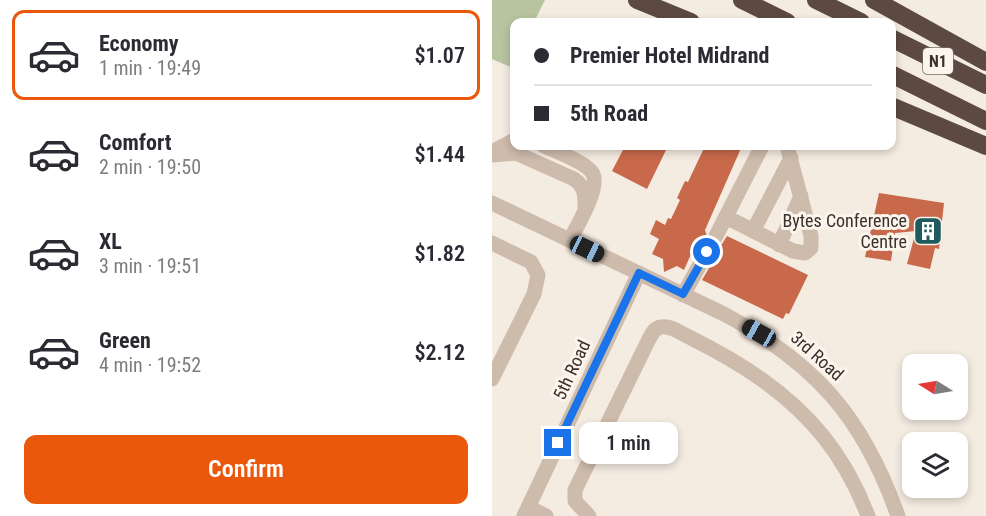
<!DOCTYPE html>
<meta charset="utf-8">
<style>
:root{--surface:#fff;--page:#f7f7f7;--text:#2b2b33;--muted:#7c7c81;--line:#e1e1e2;--accent:#ea580c}
body{margin:0;font-family:"Roboto Condensed",sans-serif;background:var(--page);color:var(--text);height:100vh;display:flex;flex-direction:column;font-size:22px;white-space:nowrap}
*{box-sizing:border-box;margin:0}
p{font-size:20px;color:var(--muted)}
.icon{flex:none;width:33px;height:33px;fill:none;stroke:currentColor;stroke-width:2;stroke-linecap:round;stroke-linejoin:round}
.map{position:relative;flex:1;overflow:hidden}
.side{display:flex;flex-direction:column;background:var(--surface);width:492px}
.side>*{flex:none}
.guide{position:absolute;left:18px;top:18px;width:386px;height:132px;border-radius:12px;box-shadow:0 3px 9px #0003;display:grid;align-content:center;height:132px;padding:0 24px;background:var(--surface)}
.needle{width:39px;rotate:281deg}
.buttons{position:absolute;left:410px;top:354px;display:grid;gap:12px}
.buttons a{display:grid;place-items:center;width:66px;height:66px;border-radius:12px;background:var(--surface);box-shadow:0 3px 9px #0003;font-size:30px}
.end{position:absolute;width:27px;height:27px;margin:-14px;border:8px solid #1a73e8;background:#fff;box-shadow:0 0 0 3px #fff}
.from{border-radius:50%}
.bubble{position:absolute;height:42px;border-radius:12px;background:var(--surface);box-shadow:0 3px 9px #0003;font-size:20px;font-weight:600;line-height:42px;text-align:center}
.car{position:absolute;width:18px;height:36px;margin:-18px -9px;border-radius:8px;box-shadow:0 0 4px 2px #0007;background:linear-gradient(#222 24%,#8ab4d8 0 40%,#222 0 76%,#8ab4d8 0 86%,#222 0)}
.guide b{display:flex;align-items:center;gap:21px;height:57px;font-size:22px}
.guide b+b{border-top:2px solid var(--line)}
.guide i{width:15px;height:15px;background:var(--text)}
ul{padding:10px 0 0;list-style:none}
li{display:flex;align-items:center;gap:18px;height:90px;margin:0 12px 9px;padding:0 12px;border:3px solid transparent;border-radius:12px}
li div{flex:1}
li b{display:block;font-size:22px}
li em{font-style:normal;font-weight:600}
li.current{border-color:var(--accent)}
li>.icon{width:54px;height:54px;stroke-width:1.5}
.primary-button{display:flex;gap:12px;margin-top:auto;padding:12px 24px}
.primary-button a{flex:1;height:69px;border-radius:12px;background:var(--accent);color:#fff;font-size:24px;font-weight:600;line-height:69px;text-align:center}
main{display:flex;flex:1;min-height:0}
.map>svg:first-child{display:block}
.green{fill:#b8c4a0}
.building{fill:#c8694b}
.lines{fill:none;stroke-linecap:round;stroke-linejoin:round}
.minor{stroke:#cdbbac;stroke-width:15}
.highway{stroke:#5c4a42;stroke-width:18}
.route{stroke:#1a73e8;stroke-width:8}
.labels{text-anchor:middle;stroke-width:6;stroke-linejoin:round;paint-order:stroke}
.shield{fill:#fbf5ee;stroke:#756b66;stroke-width:1.5}
.shield-label{font-size:16px;font-weight:bold;fill:#3b302b}
.poi-label{font-size:18px;fill:#3b302b;stroke:#fbf5ee;text-anchor:end}
.street-label{font-size:18px;fill:#3b302b;stroke:#fbf5ee}
</style>
<main>
<section class="side">
<ul>
<li class="current"><svg class="icon" aria-label="car" viewBox="0 0 24 24"><path d="M5 17H2v-5l4-1 3-4h7l3 4 3 1v5h-3M9 17h6M6 11h13"/><circle cx="7" cy="17" r="2"/><circle cx="17" cy="17" r="2"/></svg><div><b>Economy</b><p>1 min · 19:49</p></div><em>$1.07</em></li>
<li><svg class="icon" aria-label="car" viewBox="0 0 24 24"><path d="M5 17H2v-5l4-1 3-4h7l3 4 3 1v5h-3M9 17h6M6 11h13"/><circle cx="7" cy="17" r="2"/><circle cx="17" cy="17" r="2"/></svg><div><b>Comfort</b><p>2 min · 19:50</p></div><em>$1.44</em></li>
<li><svg class="icon" aria-label="car" viewBox="0 0 24 24"><path d="M5 17H2v-5l4-1 3-4h7l3 4 3 1v5h-3M9 17h6M6 11h13"/><circle cx="7" cy="17" r="2"/><circle cx="17" cy="17" r="2"/></svg><div><b>XL</b><p>3 min · 19:51</p></div><em>$1.82</em></li>
<li><svg class="icon" aria-label="car" viewBox="0 0 24 24"><path d="M5 17H2v-5l4-1 3-4h7l3 4 3 1v5h-3M9 17h6M6 11h13"/><circle cx="7" cy="17" r="2"/><circle cx="17" cy="17" r="2"/></svg><div><b>Green</b><p>4 min · 19:52</p></div><em>$2.12</em></li>
</ul>
<div class="primary-button"><a>Confirm</a></div>
</section>
<div class="map">
<svg width="494" height="516" viewBox="0 0 494 516">
<rect width="100%" height="100%" fill="#f4ebe1"/>
<path class="green" d="M0,0H53L42,22H22L21,68L0,59Z"/>
<path class="building" d="M133,146H176L155,189L120,171Z
M213,146H250L213,230L217,243L210,244L203,254L200,252L192,270L185,266L172,272L171,259L160,254L167,239L158,234L164,220L173,225L176,218L179,219L188,200L185,198L193,181L196,182Z
M387,193L452,203L447,249L443,248L438,269L415,264L424,231L403,233L399,261L373,257Z
M235,236L316,275L297,314L294,313L291,319L210,280L224,256L222,245L230,244Z"/>
<g class="lines">
<path class="minor" d="M52,146C63,151 96,163 101,174C108,188 85,226 78,240
M0,152L22,140
M0,155L24,153L82,179C93,187 93,194 93,207
M0,203L232,314C324,364 371,417 406,516
M234,217L301,251L313,253L319,248V236L295,146
M261,231L299,158
M224,236L270,146
M0,243L39,262L46,275L42,294L0,379
M287,245L309,196
M191,295L215,252
M36,507L54,516
M32,516L147,273
M97,516L83,501V490L157,339C160,334 162,328 169,327C179,325 190,334 199,338C249,363 295,392 331,436C351,461 365,487 376,516"/>
<path class="highway" d="M145,0L199,22
M250,0L295,22
M324,0L369,22
M382,0L494,62
M399,38L494,85
M399,74L494,121
M399,106L494,146"/>
</g>
<g class="lines">
<path class="route" d="M66,443L147,273L191,294L215,252"/>
</g>
<defs>
<g id="building-square" transform="scale(1.5)"><rect x="-9" y="-9" width="18" height="18" rx="4" fill="#1f5a5e" stroke="#fbf5ee"/><path d="M-4-6H4V6H1V3H-1V6H-4ZM-2.5-4.3h1.7v1.8h-1.7ZM.8-4.3h1.7v1.8H.8ZM-2.5-1h1.7V.8h-1.7ZM.8-1h1.7V.8H.8Z" fill="#fff"/></g>
</defs>
<g fill-rule="evenodd">
<use href="#building-square" x="436" y="231"/>
</g>
<g class="labels">
<rect class="shield" x="431" y="48" width="30" height="26" rx="4.5"/>
<g class="shield-label">
<text x="446" y="67">N1</text>
</g>
<g class="poi-label">
<text x="415" y="227">Bytes Conference<tspan x="415" dy="21">Centre</tspan></text>
</g>
<g class="street-label">
<text transform="translate(325 356) rotate(42)" y="6">3rd Road</text>
<text transform="translate(80 370) rotate(-65)" y="6">5th Road</text>
</g>
</g>
</svg>
<div class="buttons">
<a><svg class="needle" viewBox="-14 -14 28 28"><path d="M0-13l5 13h-10z" fill="#e53935"/><path d="M0 13l5-13h-10z" fill="#7c7c81"/></svg></a>
<a><svg class="icon" aria-label="layers" viewBox="0 0 24 24"><path d="M12 4l9 5-9 5-9-5zM3 14l9 5 9-5"/></svg></a>
</div>
<i class="end from" style="left:215px;top:252px"></i>
<i class="end" style="left:66px;top:443px"></i>
<div class="bubble" style="left:87px;top:422px;width:99px">1 min</div>
<i class="car" style="left:95px;top:249px;rotate:115deg"></i>
<i class="car" style="left:267px;top:333px;rotate:299deg"></i>
<div class="guide">
<b><i class="from"></i>Premier Hotel Midrand</b>
<b><i></i>5th Road</b>
</div>
</div>
</main>
